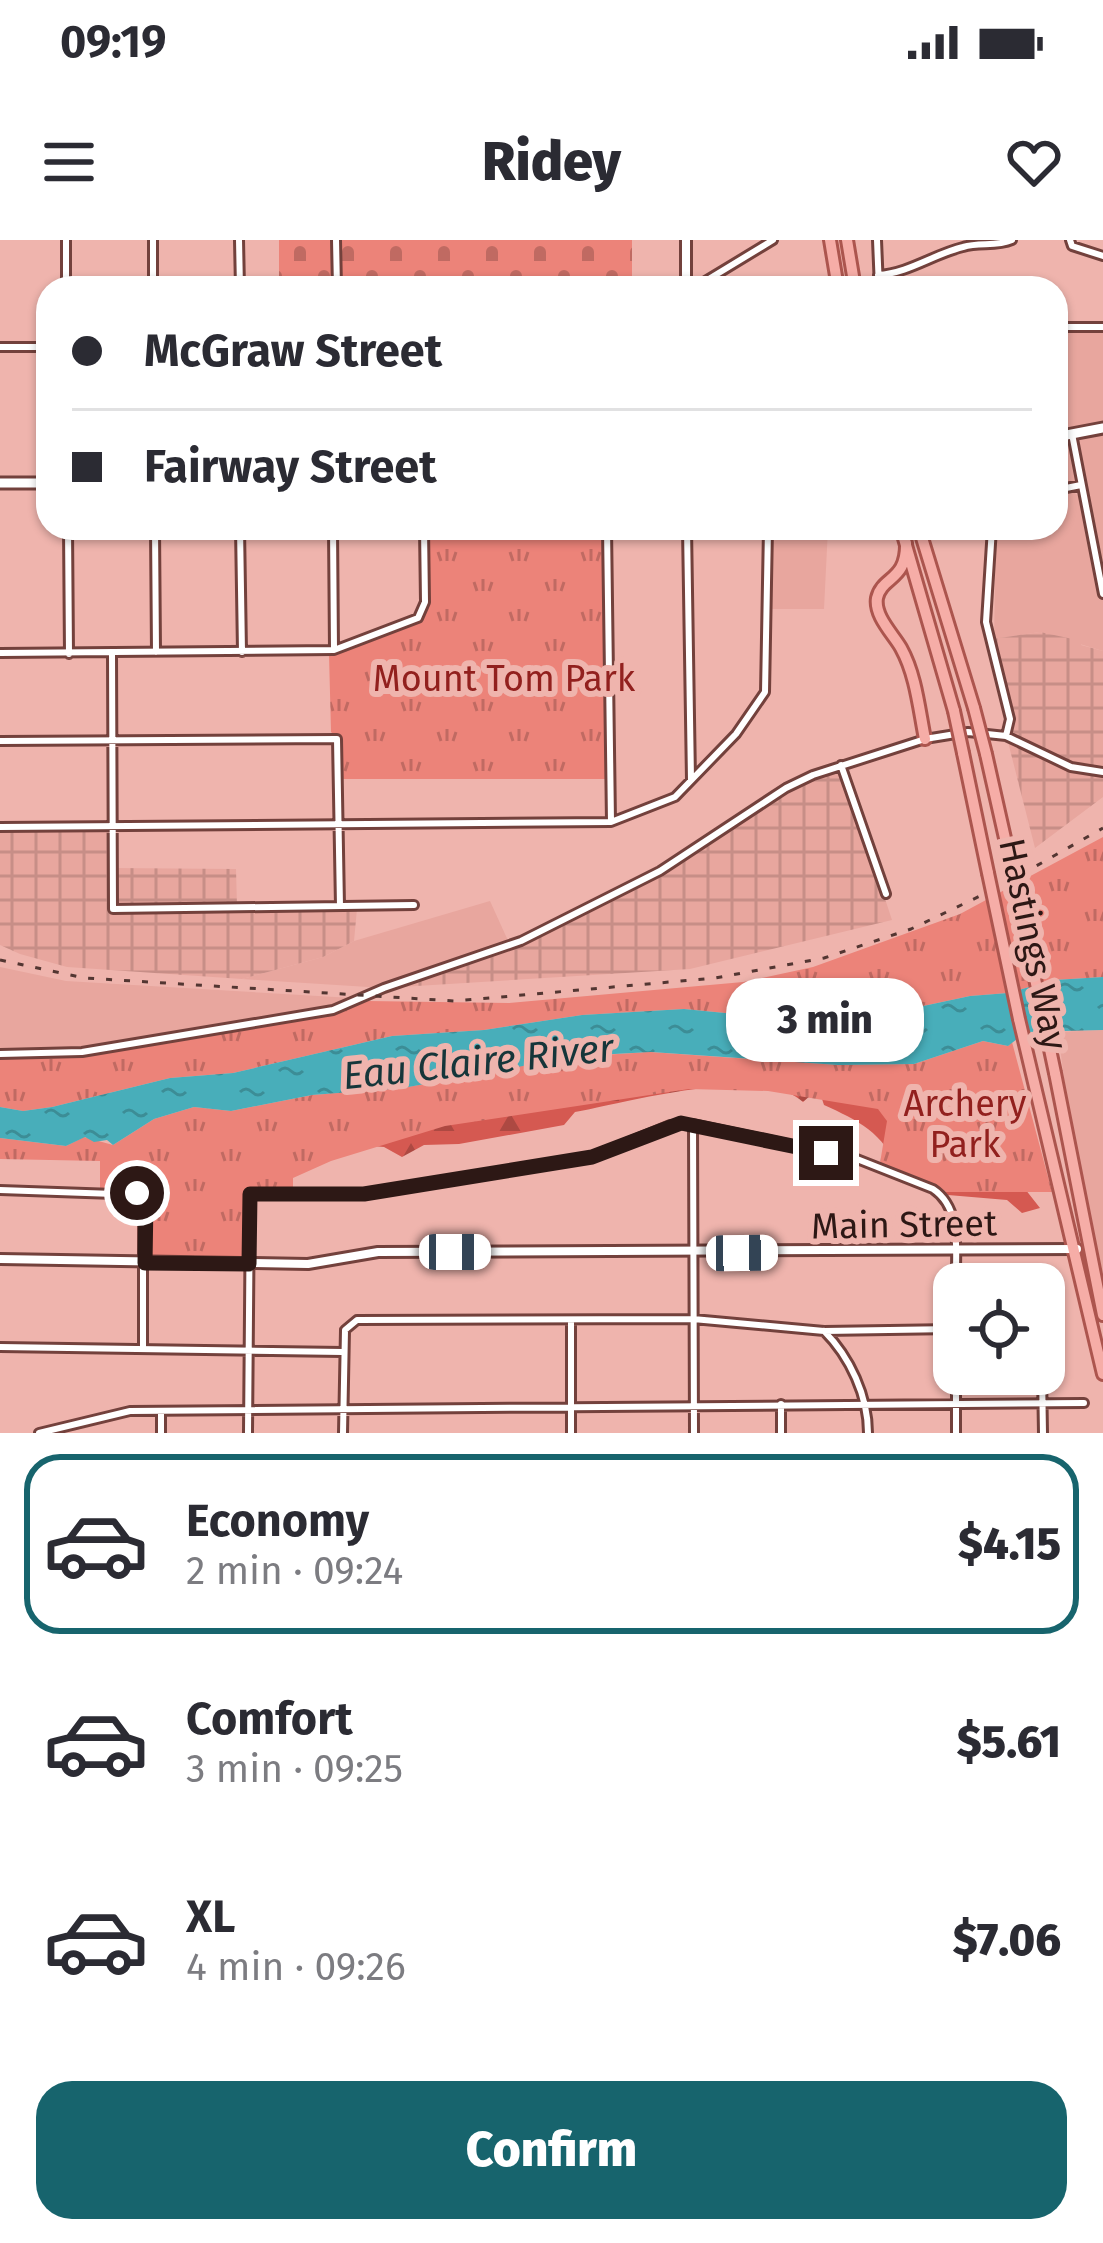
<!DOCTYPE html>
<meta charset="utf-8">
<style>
:root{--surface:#fff;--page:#f2f2f3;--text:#2b2b33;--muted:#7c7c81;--line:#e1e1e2;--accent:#17646d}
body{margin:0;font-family:"Fira Sans",sans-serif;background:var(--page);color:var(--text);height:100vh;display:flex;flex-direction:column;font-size:45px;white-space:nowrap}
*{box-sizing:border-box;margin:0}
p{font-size:39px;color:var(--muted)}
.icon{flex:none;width:66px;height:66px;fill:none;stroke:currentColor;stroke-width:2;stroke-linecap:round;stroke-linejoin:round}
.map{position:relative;height:1193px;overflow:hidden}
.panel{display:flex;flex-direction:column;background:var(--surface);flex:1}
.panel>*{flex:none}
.banner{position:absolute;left:36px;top:36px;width:1032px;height:264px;border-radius:36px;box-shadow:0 3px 9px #0004;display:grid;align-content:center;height:264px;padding:0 36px;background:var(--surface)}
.tools{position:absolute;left:933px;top:1023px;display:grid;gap:24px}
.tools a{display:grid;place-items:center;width:132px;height:132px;border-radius:24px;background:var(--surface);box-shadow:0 3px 9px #0004;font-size:60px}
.end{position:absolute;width:54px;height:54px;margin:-27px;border:15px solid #2d1815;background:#fff;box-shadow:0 0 0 6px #fff}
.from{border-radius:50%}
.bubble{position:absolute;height:84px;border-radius:36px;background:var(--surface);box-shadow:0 3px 9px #0004;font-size:39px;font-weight:800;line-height:84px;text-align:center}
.car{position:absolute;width:36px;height:72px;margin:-36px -18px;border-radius:15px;box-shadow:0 0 9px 3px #0007;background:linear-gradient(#fff 24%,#345 0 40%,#fff 0 76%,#345 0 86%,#fff 0)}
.banner b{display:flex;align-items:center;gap:42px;height:114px;font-size:45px}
.banner b+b{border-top:3px solid var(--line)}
.banner i{width:30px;height:30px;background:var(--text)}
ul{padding:21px 0 0;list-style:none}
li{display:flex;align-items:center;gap:36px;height:180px;margin:0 24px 18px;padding:0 12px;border:6px solid transparent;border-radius:36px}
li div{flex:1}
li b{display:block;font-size:45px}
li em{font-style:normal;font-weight:800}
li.active{border-color:var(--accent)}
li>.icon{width:108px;height:108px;stroke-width:1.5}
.primary-button{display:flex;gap:24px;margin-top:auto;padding:24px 36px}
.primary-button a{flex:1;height:138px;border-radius:36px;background:var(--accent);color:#fff;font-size:48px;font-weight:800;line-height:138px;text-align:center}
.status{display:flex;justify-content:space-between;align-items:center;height:84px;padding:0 60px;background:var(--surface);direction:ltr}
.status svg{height:33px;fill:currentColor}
header{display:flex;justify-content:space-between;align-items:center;height:156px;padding:0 36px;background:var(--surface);font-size:54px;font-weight:800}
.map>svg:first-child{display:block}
.built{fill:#e8a69e}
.industrial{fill:url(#industrial-grid)}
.forest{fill:url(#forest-firs)}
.cemetery{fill:url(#cemetery-stones)}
.park{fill:url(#park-tufts)}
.water{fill:url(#water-ripples)}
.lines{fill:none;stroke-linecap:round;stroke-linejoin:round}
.minor-casing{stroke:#73413c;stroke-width:12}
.tertiary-casing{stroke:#73413c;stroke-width:14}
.secondary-casing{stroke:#73413c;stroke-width:15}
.primary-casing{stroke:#ac554e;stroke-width:16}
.minor{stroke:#fff;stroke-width:6}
.tertiary{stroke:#fff;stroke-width:8}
.secondary{stroke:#fff;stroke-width:9}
.primary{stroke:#f6ada7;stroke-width:10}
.rail{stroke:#533632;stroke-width:3;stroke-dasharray:6 12;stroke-linecap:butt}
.primary-bridge-casing{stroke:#ac554e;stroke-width:16;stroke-linecap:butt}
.primary-bridge{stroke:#f6ada7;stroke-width:10}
.route{stroke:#2d1815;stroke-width:15}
.labels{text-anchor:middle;stroke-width:12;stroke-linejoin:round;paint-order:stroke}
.park-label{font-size:36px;fill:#92201e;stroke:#efb4ad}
.street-label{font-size:36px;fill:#2d1815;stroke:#efb4ad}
.water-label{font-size:39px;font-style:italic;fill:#16363a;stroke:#efb4ad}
</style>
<div class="status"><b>09:19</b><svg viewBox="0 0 49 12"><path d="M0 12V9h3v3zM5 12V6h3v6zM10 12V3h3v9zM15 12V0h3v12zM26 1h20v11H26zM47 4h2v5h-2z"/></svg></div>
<header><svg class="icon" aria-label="menu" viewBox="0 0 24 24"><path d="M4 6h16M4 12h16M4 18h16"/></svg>Ridey<svg class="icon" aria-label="heart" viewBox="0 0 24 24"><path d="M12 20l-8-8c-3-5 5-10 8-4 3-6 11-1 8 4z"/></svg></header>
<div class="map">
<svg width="1103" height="1193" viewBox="0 0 1103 1193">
<defs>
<pattern id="industrial-grid" width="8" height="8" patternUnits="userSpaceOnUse" patternTransform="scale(3)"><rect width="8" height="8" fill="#e8a69e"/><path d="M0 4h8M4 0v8" fill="none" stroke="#c78e87"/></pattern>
<pattern id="forest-firs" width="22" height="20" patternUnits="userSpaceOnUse" patternTransform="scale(3)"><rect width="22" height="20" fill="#d55951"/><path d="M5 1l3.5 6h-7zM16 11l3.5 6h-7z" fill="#ad4942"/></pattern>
<pattern id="cemetery-stones" width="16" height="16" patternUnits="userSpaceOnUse" patternTransform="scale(3)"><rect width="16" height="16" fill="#ec8379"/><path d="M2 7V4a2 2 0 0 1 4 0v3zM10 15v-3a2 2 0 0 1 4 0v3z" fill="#c06a62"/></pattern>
<pattern id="park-tufts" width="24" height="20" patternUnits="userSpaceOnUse" patternTransform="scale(3)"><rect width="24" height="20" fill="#ec8379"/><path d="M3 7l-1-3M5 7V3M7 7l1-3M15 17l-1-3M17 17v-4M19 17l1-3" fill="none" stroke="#c06a62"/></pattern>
<pattern id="water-ripples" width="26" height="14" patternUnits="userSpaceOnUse" patternTransform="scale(3)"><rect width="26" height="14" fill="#48aeba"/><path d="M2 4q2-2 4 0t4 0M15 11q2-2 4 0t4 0" fill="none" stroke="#3c8d96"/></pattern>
</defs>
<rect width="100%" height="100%" fill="#efb4ad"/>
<path class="built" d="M1056,91H1103V182L1056,190Z
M1103,193V411L1040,392L994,399L996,288H1056V254L1073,252L1079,256L1086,294L1095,292L1086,240L1056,244V202Z
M771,288H828L824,369H771Z
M490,661L510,705L384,748L242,739L323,717L354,701Z
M0,727L66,741L352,758L312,770L91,806L0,810Z
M1103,790V1034L1069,877L1058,792Z"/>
<path class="industrial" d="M1040,392L1082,401L1081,405L1103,411V557L1035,608L1008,502L1015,478L993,399Z
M841,525L892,680L690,729L384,748L521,701L660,631L786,548Z
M0,587H113L114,628L236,629L237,666H339L357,669L354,701L323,717L242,739L67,727L20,714L0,705Z"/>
<path class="forest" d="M736,820L802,821L1018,940L1040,968L1022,973L1007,960L948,955L937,946L897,930C885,893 857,880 824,865L821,856L811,855L803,862C762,824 625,863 575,872L564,885L459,904L424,905L402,917L384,907L372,906L375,896Z"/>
<path class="cemetery" d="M279,0H632V48H279Z"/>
<path class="park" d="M427,288H604L606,539H340L339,499L331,492L329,414L348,410L422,378L428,365Z
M1103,597V737L1054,740L1008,753L970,756L867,778L798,780L684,769L582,775L484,790L392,796L233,833L170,838L52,867L23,871L0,867V818H63L187,800L326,776L368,761L509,763L743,742L813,727L960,674Z
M983,801L1008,806L1012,802L1052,952H945L880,923L887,881L878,869L768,851L689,849L445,886L331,921L293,938V949H248L245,1014L241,1018L152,1017L148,954L141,949H100V921L0,919V898L66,906L84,897L113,905L154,879L194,867L231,871L312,855L403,848L554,818L650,812L838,825L914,824Z"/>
<path class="water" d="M1103,737V790L1026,792L1008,806L983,801L914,824L838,825L651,812L577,816L403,848L312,855L231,871L194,867L154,879L113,905L107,900L94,902L85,897L66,906L0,898V867L23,871L52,867L170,838L233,833L392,796L484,790L582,775L684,769L798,780L867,778L970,756L1008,753L1054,740Z"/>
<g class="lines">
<g class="minor-casing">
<path id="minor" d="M66,0V48
M153,0V48
M239,0L240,48
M336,0L337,48
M877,0L879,48
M1070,0L1072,6L1103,16
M878,35C909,33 934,14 963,7C980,2 996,7 1012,0
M694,48L773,0
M1056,87H1103
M0,107H48
M1072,194L1103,354
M1056,250L1081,245
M68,288L69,414
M155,288L156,412
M240,288L242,412
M333,288L334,410
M607,288L611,582
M687,288L691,540
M992,288L986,382L1010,479L1006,496
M0,413L334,410L418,378L425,362L424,288
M112,413L113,669L414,665
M0,501L337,499L340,666
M841,525L886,654
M0,587L611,582L675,557L736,494L765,452L768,288
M0,814L82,812L333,770L384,748L521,701L660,631L786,548L813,535L925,499L968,492L1006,496L1071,527L1103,532
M693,884L694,1193
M0,950L143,955V1109
M1044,1044L1046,1032
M571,1080V1193
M824,1091C850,1117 868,1156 868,1193
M0,1107L343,1112
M1042,1134L1043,1193
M781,1164V1193
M161,1171V1193
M39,1193L130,1171L1084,1163
M248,1193L250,954H364L592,917L670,885L693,884L857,919L933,949C963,969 955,1011 956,1044
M343,1193L345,1090L357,1080L693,1079L824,1091L954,1089
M956,1193V1134"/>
</g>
<g class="tertiary-casing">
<path id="tertiary" d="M686,0V48
M0,1019L308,1024L378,1012L1077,1009"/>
</g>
<g class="secondary-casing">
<path id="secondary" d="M1056,197L1103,188
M0,243H48"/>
</g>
<g class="primary-casing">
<path id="primary" d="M830,0L838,48
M847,0L855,48
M901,288L954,471
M919,288L974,468
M906,303C907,341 882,336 877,358C874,376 893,394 901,408C916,435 919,469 925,499
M963,513L988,633
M986,514L1009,616
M1019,779L1103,1134
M1055,833L1103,1075"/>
</g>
<use href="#minor" class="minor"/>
<use href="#tertiary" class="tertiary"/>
<use href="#secondary" class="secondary"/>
<use href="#primary" class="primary"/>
<path class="rail" d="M0,720L85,738L455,761L715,738L824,718L911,689L1001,646L1103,588"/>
<g class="primary-bridge-casing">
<path id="primary-bridge" d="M974,468L986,514
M954,471L963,513
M1009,616L1055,833
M988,633L1019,779"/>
</g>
<use href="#primary-bridge" class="primary-bridge"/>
</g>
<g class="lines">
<path class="route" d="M137,953L146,960L145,1023L249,1024L250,954H364L592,917L681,883L826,913"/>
</g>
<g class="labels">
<g class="park-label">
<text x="504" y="451">Mount Tom Park</text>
<text x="965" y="876">Archery<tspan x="965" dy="41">Park</tspan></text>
</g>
<g class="street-label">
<text transform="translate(1034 704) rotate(78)" y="13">Hastings Way</text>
<text transform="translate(904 984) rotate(-1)" y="13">Main Street</text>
</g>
<g class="water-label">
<text transform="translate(478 821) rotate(-6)" y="14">Eau Claire River</text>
</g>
</g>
</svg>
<div class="tools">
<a><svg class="icon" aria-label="locate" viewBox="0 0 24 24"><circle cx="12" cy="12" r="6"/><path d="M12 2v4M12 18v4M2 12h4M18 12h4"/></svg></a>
</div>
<i class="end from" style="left:137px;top:953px"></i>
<i class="end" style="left:826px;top:913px"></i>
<div class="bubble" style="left:726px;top:738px;width:198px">3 min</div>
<i class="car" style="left:455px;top:1012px;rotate:90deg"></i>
<i class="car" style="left:742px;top:1013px;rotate:89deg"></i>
<div class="banner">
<b><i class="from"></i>McGraw Street</b>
<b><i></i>Fairway Street</b>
</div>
</div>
<section class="panel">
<ul>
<li class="active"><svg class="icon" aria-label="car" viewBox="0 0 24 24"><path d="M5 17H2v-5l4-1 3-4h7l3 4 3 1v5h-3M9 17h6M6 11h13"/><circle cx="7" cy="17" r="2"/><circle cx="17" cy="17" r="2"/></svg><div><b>Economy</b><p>2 min · 09:24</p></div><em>$4.15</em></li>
<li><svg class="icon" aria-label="car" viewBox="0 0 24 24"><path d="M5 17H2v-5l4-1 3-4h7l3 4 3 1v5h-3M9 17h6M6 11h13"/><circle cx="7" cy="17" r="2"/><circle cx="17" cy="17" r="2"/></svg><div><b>Comfort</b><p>3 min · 09:25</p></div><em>$5.61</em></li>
<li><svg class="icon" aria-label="car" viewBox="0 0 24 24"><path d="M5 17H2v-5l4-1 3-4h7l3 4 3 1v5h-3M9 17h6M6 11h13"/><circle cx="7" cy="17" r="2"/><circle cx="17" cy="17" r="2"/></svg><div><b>XL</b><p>4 min · 09:26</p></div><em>$7.06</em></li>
</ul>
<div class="primary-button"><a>Confirm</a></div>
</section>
